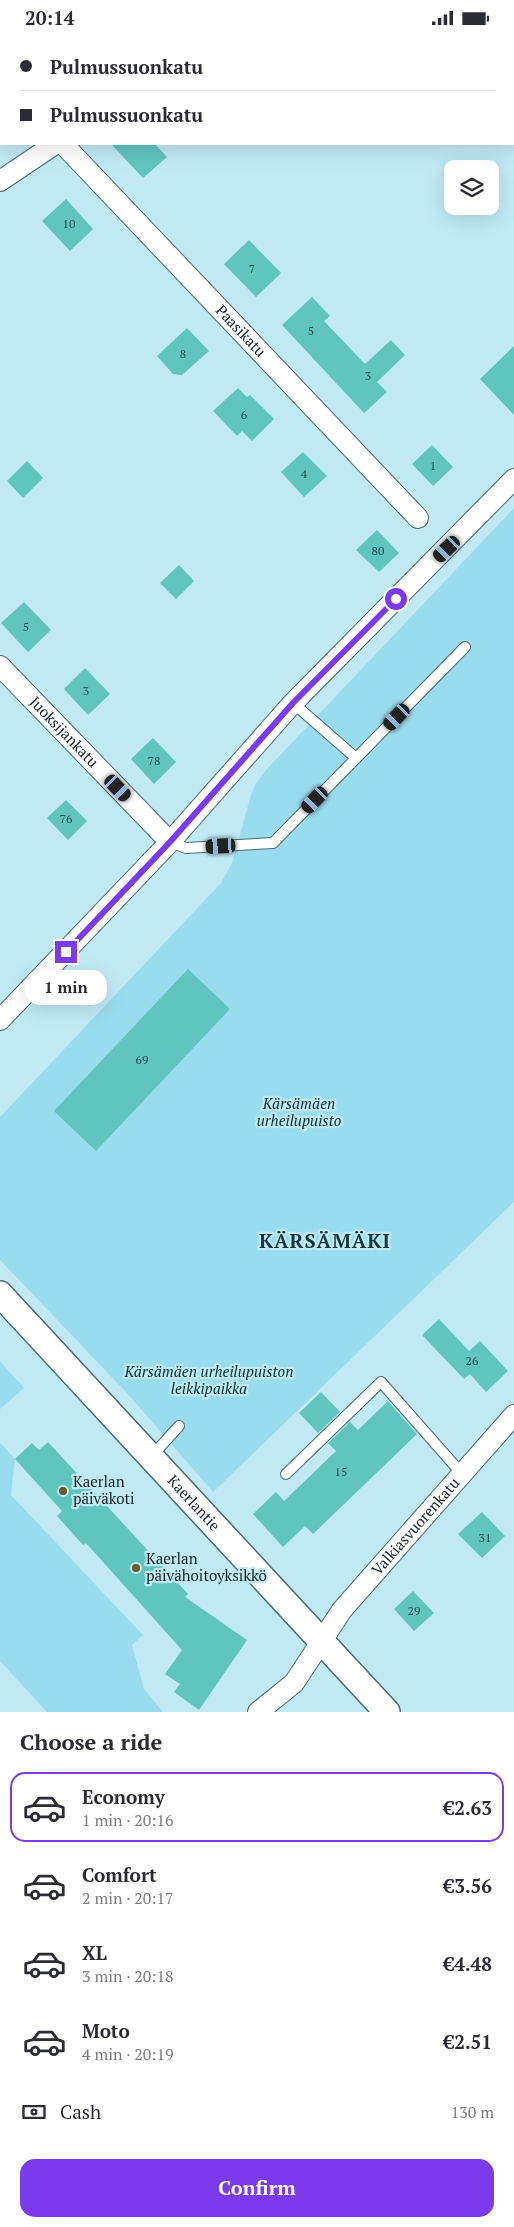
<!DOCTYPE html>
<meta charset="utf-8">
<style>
:root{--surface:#fff;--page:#f2f2f3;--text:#2b2b33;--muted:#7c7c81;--line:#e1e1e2;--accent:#7c3aed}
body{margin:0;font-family:"PT Serif",serif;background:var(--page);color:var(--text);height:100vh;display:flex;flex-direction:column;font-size:19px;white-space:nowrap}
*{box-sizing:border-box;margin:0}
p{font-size:16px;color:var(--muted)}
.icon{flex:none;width:28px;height:28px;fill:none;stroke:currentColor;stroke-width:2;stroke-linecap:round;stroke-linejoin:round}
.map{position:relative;height:1677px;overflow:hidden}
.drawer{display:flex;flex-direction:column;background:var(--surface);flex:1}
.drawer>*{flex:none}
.hud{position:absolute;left:0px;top:0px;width:515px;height:110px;box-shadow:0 5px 20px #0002;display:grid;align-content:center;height:110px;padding:0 20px;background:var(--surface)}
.tools{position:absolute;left:444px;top:125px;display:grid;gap:10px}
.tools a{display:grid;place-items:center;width:55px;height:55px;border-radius:10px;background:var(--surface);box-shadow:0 5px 20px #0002;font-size:25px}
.end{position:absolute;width:22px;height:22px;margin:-11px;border:6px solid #7c3aed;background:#fff;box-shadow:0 0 0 2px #fff}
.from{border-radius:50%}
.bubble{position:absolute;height:35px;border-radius:15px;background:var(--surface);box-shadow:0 5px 20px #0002;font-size:16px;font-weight:800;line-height:35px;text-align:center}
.car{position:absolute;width:15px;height:30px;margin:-15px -8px;border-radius:6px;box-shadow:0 0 4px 1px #0007;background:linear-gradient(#222 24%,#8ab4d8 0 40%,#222 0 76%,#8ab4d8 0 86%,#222 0)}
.hud b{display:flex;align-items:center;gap:18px;height:48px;font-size:19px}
.hud b+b{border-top:1px solid var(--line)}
.hud i{width:12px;height:12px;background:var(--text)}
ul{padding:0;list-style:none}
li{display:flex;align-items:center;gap:15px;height:70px;margin:0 10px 8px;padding:0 10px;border:2px solid transparent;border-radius:15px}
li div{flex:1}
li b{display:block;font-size:19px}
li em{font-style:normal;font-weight:800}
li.active{border-color:var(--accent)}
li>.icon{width:45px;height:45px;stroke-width:1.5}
h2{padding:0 20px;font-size:22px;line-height:60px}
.pay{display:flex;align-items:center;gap:12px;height:55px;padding:0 20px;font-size:19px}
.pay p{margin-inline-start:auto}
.button{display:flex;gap:10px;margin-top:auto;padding:10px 20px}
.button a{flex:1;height:58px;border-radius:15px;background:var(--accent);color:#fff;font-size:20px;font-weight:800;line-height:58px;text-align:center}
.status{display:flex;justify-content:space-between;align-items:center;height:35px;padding:0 25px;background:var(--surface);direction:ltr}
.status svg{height:14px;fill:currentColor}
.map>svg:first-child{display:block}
.green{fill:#99dced}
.building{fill:#60c4bf}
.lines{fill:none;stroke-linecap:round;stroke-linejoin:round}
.service-casing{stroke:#466b74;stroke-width:12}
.minor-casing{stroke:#466b74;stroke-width:22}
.tertiary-casing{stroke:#466b74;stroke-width:28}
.service{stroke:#fff;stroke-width:10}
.minor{stroke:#fff;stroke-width:20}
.tertiary{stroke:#fff;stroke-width:25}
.route{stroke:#7c3aed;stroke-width:6}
.poi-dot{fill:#695b28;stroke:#c0e9f3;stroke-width:2}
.labels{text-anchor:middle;stroke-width:4.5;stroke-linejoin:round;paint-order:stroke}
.number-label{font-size:12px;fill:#274b4d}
.street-label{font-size:15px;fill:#142327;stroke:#c0e9f3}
.park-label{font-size:15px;font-style:italic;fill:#002f38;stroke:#c0e9f3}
.poi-label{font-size:15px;fill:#142327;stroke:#c0e9f3;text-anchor:start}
.district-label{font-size:20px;font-weight:bold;letter-spacing:1px;fill:#12373f;stroke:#c0e9f3}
</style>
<div class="status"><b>20:14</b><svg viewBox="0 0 49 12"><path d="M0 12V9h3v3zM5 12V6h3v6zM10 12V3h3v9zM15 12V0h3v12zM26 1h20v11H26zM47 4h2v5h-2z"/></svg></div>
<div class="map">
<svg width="514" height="1677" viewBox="0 0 514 1677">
<rect width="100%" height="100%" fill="#c0e9f3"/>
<path class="green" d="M0,0H118L1,1V54Z
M514,473V1167L213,1457L126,1357L0,1225V1082L221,848L232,828L251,760L255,750L266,735Z
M0,1326L24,1353L0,1374Z
M0,1407L15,1424L11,1460L143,1600L132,1610L144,1654L163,1677H47L0,1626Z"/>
<path class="building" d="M111,109H155L167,122L143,143Z
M66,164L93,194L70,216L42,186Z
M249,205L281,238L256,262L224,229Z
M312,262L330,281L324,286L365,329L391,305L405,320L377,347L387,357L364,378L282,290Z
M187,293L209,316L182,340L173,339L157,321Z
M514,311V380L480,344Z
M238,353L247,362L250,360L274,384L252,406L242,396L237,401L213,376Z
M432,410L453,432L433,451L412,429Z
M303,417L327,441L304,462L281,437Z
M27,426L43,443L23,463L7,446Z
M377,495L399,518L379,537L356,515Z
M179,530L194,546L176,564L160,548Z
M24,567L51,595L28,617L1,588Z
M85,633L110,659L88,680L64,654Z
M153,703L176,727L154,749L131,724Z
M66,765L87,786L68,805L47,783Z
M188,934L230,974L96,1116L54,1076Z
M439,1284L469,1316L480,1306L508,1336L486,1357L470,1339L464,1344L422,1300Z
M321,1357L340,1377L318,1398L299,1378Z
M388,1366L417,1399L313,1499L305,1491L283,1512L253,1479L276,1457L284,1466L336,1416L328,1408L350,1387L358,1395Z
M48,1407L188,1559L185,1562L247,1605L199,1675L174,1657L180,1649L165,1639L182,1615L86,1508L83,1510L57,1481L62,1476L15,1424L32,1408L39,1415Z
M482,1477L505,1501L482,1523L458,1499Z
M413,1556L434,1578L414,1596L394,1574Z"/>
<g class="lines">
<g class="service-casing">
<path id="service" d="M293,668L356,723
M170,807L186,813L273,808L465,612
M151,1422L179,1391
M286,1439L381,1347L463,1440"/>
</g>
<g class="minor-casing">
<g id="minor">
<path d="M156,1L157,0"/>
<path id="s1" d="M63,109L418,483"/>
<path d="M0,146L55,109"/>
<path id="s2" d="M0,631L170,807"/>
<path d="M0,985L170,807L293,668L514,444"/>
<path id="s3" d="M258,1677L294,1648L342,1575L514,1380"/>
</g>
</g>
<g class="tertiary-casing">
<g id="tertiary">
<path id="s4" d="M0,1259L387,1677"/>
</g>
</g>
<use href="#service" class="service"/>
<use href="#minor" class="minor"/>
<use href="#tertiary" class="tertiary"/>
</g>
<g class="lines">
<path class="route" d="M66,917L170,807L293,668L396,564"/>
</g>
<g class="poi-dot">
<circle cx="63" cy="1456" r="5"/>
<circle cx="136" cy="1533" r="5"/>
</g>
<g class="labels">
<g class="number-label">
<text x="69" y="193">10</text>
<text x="252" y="238">7</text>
<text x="311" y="300">5</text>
<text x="183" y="323">8</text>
<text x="368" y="345">3</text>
<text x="244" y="384">6</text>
<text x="433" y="435">1</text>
<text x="304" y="443">4</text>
<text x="378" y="520">80</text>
<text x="26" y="596">5</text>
<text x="86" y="660">3</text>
<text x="154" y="730">78</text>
<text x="66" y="788">76</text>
<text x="142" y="1029">69</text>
<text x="472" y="1330">26</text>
<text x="341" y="1441">15</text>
<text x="485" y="1507">31</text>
<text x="414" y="1580">29</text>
</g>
<g class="street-label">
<text dy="5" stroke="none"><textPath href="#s1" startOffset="258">Paasikatu</textPath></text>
<text dy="5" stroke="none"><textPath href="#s2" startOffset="92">Juoksijankatu</textPath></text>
<text dy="5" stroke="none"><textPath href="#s4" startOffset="285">Kaerlantie</textPath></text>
<text dy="5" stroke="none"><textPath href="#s3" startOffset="245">Valkiasvuorenkatu</textPath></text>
</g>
<g class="park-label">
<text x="299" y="1074">Kärsämäen<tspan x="299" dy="17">urheilupuisto</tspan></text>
<text x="209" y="1342">Kärsämäen urheilupuiston<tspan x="209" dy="17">leikkipaikka</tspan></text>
</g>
<g class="poi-label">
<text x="73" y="1452">Kaerlan<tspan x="73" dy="17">päiväkoti</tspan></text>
<text x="146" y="1529">Kaerlan<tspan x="146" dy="17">päivähoitoyksikkö</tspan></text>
</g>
<g class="district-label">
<text x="325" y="1213">KÄRSÄMÄKI</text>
</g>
</g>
</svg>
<div class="tools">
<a><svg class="icon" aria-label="layers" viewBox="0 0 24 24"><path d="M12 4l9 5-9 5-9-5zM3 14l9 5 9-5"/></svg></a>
</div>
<i class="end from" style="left:396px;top:564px"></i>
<i class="end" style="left:66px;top:917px"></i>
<div class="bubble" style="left:25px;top:935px;width:82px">1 min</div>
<i class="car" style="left:447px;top:514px;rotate:226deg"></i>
<i class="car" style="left:397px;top:682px;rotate:224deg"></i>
<i class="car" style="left:118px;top:753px;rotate:136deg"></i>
<i class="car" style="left:315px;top:765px;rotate:224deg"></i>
<i class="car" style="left:221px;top:811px;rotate:267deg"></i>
<div class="hud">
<b><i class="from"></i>Pulmussuonkatu</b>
<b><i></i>Pulmussuonkatu</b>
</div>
</div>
<section class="drawer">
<h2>Choose a ride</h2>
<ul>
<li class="active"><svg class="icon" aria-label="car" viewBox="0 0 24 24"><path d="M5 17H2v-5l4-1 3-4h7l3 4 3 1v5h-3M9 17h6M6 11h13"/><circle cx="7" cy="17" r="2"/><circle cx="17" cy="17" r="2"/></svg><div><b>Economy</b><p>1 min · 20:16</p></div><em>€2.63</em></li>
<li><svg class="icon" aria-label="car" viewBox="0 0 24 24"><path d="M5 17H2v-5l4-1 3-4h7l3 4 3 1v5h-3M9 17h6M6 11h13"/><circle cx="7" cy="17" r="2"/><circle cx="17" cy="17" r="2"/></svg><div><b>Comfort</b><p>2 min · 20:17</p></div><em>€3.56</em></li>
<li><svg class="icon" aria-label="car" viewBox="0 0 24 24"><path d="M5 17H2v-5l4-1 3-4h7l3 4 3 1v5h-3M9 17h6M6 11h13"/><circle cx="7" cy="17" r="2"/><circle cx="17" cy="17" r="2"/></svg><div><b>XL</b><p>3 min · 20:18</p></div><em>€4.48</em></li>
<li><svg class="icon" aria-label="car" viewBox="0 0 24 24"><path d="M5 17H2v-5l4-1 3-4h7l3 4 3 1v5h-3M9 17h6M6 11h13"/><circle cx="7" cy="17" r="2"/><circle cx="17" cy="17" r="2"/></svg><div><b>Moto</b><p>4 min · 20:19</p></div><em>€2.51</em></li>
</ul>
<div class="pay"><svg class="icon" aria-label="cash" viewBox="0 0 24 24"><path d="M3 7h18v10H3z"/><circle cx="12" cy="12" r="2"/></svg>Cash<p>130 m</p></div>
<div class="button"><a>Confirm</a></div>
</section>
